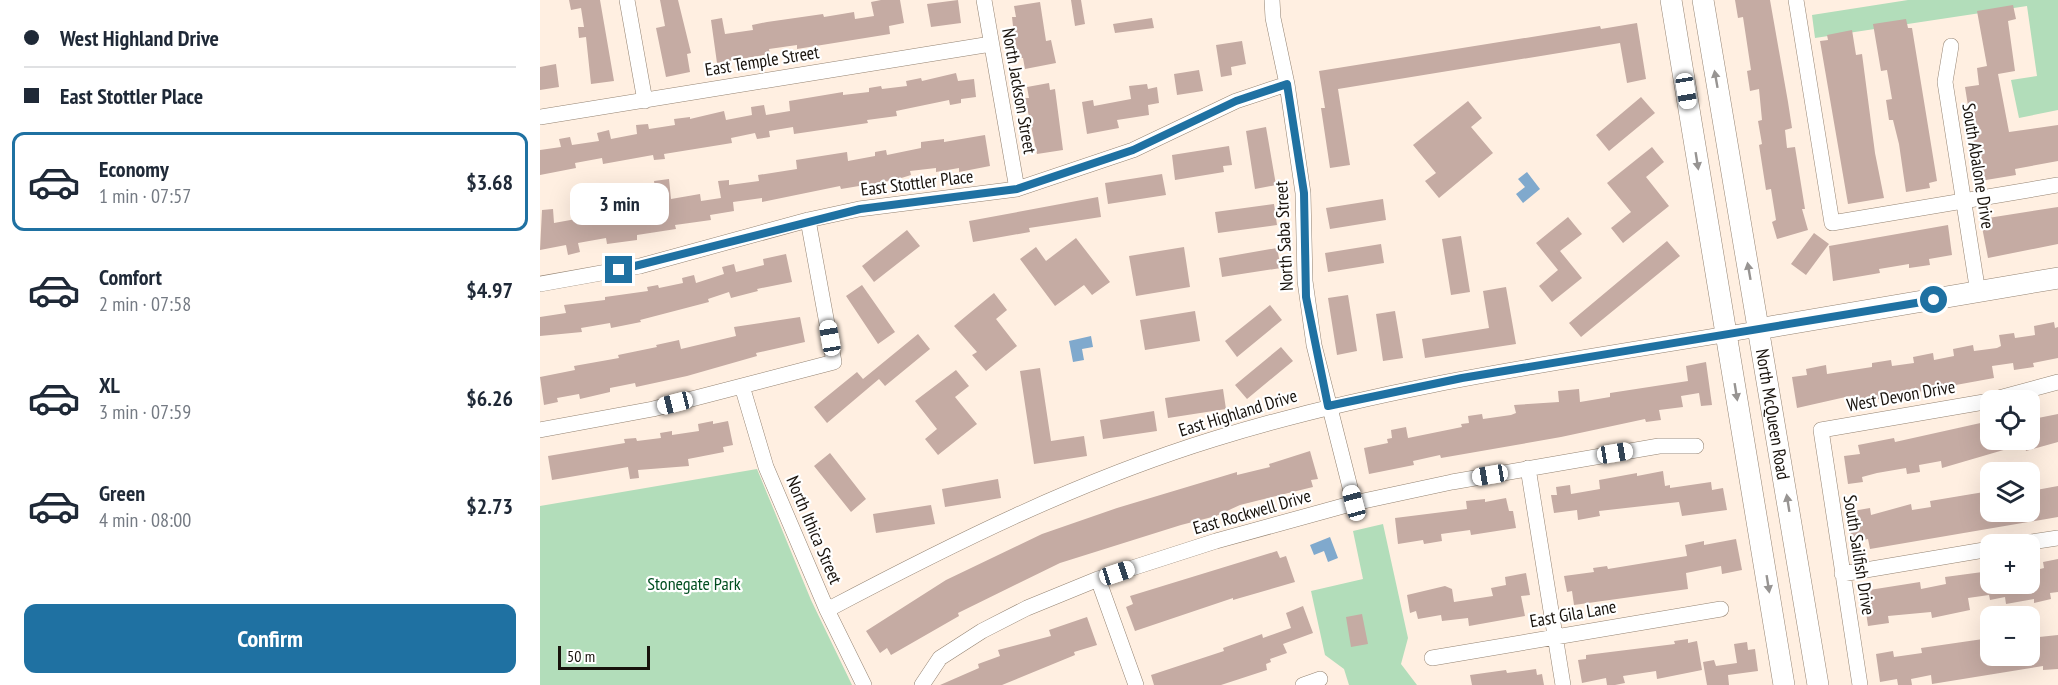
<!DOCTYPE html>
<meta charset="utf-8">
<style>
:root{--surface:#fff;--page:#f2f2f3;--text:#1f2937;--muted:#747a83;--line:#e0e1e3;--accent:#1f71a2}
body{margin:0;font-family:"PT Sans Narrow",sans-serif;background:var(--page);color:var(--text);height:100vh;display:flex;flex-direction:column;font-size:22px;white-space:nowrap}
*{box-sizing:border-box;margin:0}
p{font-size:20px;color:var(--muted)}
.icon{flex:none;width:33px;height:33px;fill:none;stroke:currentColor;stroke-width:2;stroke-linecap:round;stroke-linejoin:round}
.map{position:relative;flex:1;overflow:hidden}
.details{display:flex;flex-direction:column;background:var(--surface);width:540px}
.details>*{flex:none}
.top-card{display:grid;align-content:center;height:132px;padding:0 24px;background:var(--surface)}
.buttons{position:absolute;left:1440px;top:390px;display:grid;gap:12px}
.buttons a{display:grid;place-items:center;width:60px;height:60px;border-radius:12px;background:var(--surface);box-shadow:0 6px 24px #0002;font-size:30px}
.scale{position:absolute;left:18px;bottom:15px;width:92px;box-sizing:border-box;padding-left:6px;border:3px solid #18120c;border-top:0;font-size:16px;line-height:21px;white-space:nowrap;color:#18120c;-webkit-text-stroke:4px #fff;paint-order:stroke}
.end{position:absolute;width:27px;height:27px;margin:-14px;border:8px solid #1f71a2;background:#fff;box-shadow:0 0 0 3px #fff}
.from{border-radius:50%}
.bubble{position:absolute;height:42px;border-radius:12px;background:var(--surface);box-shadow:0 6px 24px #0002;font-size:20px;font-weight:600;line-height:42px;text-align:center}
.car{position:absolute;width:18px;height:36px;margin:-18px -9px;border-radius:8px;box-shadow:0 0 4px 2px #0007;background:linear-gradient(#fff 24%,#345 0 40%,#fff 0 76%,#345 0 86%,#fff 0)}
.top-card b{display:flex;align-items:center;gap:21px;height:57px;font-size:22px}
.top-card b+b{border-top:2px solid var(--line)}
.top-card i{width:15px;height:15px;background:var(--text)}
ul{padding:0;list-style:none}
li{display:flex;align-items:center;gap:18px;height:99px;margin:0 12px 9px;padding:0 12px;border:3px solid transparent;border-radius:12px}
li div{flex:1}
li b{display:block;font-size:22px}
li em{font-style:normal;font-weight:600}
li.selected{border-color:var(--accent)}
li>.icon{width:54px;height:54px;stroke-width:1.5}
.primary-button{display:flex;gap:12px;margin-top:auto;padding:12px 24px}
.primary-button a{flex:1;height:69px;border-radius:12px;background:var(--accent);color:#fff;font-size:24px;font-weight:600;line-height:69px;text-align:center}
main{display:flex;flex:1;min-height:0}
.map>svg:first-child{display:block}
.green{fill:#b2ddba}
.water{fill:#80a9cd}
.building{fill:#c5aba3}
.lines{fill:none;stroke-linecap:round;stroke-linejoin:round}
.street-casing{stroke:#948372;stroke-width:16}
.secondary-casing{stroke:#948372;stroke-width:22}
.street{stroke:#fff;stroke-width:15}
.secondary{stroke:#fff;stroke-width:21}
.oneway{fill:#979492}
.route{stroke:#1f71a2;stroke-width:8}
.labels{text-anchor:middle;stroke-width:4.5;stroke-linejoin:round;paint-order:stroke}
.street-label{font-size:18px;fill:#18120c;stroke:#fff}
.park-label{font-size:18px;fill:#014d20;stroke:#fff}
</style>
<main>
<section class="details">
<div class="top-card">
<b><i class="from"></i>West Highland Drive</b>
<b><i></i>East Stottler Place</b>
</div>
<ul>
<li class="selected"><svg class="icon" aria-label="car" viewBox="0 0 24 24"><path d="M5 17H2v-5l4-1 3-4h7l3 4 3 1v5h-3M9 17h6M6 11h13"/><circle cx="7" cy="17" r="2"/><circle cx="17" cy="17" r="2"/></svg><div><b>Economy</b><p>1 min · 07:57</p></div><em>$3.68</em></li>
<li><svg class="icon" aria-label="car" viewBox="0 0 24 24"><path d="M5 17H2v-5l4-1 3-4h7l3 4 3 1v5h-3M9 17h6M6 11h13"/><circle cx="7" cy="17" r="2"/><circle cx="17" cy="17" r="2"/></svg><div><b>Comfort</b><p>2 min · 07:58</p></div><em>$4.97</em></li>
<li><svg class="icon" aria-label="car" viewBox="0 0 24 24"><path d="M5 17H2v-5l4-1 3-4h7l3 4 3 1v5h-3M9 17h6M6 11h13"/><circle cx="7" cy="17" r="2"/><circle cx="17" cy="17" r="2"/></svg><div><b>XL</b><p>3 min · 07:59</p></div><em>$6.26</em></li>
<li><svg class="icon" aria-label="car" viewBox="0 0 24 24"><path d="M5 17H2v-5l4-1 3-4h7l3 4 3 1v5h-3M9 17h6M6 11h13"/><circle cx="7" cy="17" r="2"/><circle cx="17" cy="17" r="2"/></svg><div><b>Green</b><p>4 min · 08:00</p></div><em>$2.73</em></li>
</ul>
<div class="primary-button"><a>Confirm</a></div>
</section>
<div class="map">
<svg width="1518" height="685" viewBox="0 0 1518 685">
<rect width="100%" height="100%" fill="#ffefe1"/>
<path class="green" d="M1368,0H1518V110L1479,118L1471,80L1497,76L1487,6L1275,38L1272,15Z
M217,469L271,600L312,685H0V506Z
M843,524L868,638L861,664L877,685H809L804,669L785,655L771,591L823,579L813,531Z"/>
<path class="water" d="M987,172L1000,189L983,203L976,194L985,187L978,179Z
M551,336L553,347L542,349L544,360L533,362L529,341Z
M790,537L798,558L788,562L784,551L774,555L770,545Z"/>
<path class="building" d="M29,0H60L74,81L51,84L46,37L39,38L38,27H44L41,8L31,10Z
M120,0H138L151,53L147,54L150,72L126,77L116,28L125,26Z
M341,0H360L364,23L349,26L350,34L257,49V45L229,49L230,54L177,63L171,20L182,18L185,34L213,30L212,25L227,22L283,14L284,17L314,12L315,19L334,16L331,2Z
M418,0L421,23L391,27L387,4Z
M531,0H541L545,24L535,26Z
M1195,0H1230L1248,102L1252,128L1245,130L1247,148L1255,147L1265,209H1262L1268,230L1237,239L1232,222L1236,220L1231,189L1226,190L1219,145L1222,144L1218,121L1222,120L1219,89L1210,91L1207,71L1211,70L1203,17L1198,18Z
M500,2L506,41L511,40L516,63L485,69L483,58H478L474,35L472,17H476L474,6Z
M1473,5L1476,19L1468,21L1475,71L1458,74L1469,132L1518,125V161L1475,169L1476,175L1440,181L1425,87L1439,85L1437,68L1447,66L1437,11Z
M612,18L614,28L575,33L573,24Z
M1366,19L1368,28H1372L1397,181L1389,183L1390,188L1366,192L1359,144L1353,120H1349L1346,100L1352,99L1347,70L1341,71L1333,24Z
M1097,23L1106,79L1087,83L1080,43L798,89L810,165L790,168L781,108H785L779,71L1060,26L1061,29Z
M1312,30L1316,55L1322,54L1335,153L1344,198L1308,204L1280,41L1288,40L1287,35Z
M702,41L706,64L691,67L692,75L681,77L676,45Z
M16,64L19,87L0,90V67Z
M659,70L663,91L637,95L634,74Z
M416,73L418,81L434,79L436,97L421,99V103L410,105L409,100L356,111L357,116L327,120L328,123L254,134L253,127L229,131L230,137L217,139L215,133L191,138L192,143L124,154L125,159L114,160L113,155L63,164L62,158L35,163L36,168L0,175V150L21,147L19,139L30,137L32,145L59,141L57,133L69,130L71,139L97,134L96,125L108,124L109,129L135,125L134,119L150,117V119L184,111L186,120L212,115L211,107L224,105L226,115L250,111L249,101L303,92V95L329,92V88L341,86L342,89L367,86L366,81L381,78L382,81Z
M509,83L510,90L515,89L523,150L497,154L485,98H489L487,87Z
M607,84L608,89L617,87L619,103L608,105L609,115L577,120L579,128L547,134L542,102L553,100L554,106L591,99L589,86Z
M1101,97L1115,113L1069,151L1056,135Z
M928,101L942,118L931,127L953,153L899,198L885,181L896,173L873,145Z
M726,127L736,185L715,189L706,131Z
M445,135L450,166L419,172V168L396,172V168L370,171L371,175L355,180L301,189L300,186L222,202V198L193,202L194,211L170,215L171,220L135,225L136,229L97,235V240L67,244L66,238L38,243L40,252L28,255L26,245L0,250L2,210L13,209L14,223L36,219L35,213L49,211L50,215L101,206V203L117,201L114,181L129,179L131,199L160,194L161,201L181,198L178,181L189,180V185L219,181L218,175L257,169L256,160L307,152L308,161L335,156V152L346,150L347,155L381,148V142L404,139V142Z
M689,146L692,165L683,166L684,172L635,180L632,155Z
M1112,147L1124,162L1106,177L1129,206L1083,243L1071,228L1091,212L1067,183Z
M622,174L626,195L568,204L565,183Z
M558,197L561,217L489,228L490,232L433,242L429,221Z
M843,199L846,220L790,229L786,208Z
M734,204L737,225L678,233L675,212Z
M1518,207V244L1448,258L1442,227L1450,225L1448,218Z
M1028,217L1042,234L1020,251L1042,278L1012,302L999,286L1018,270L996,243Z
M1408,225L1412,255L1389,259L1390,265L1369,268V264L1339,269L1340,273L1293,281L1289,246Z
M367,230L380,246L334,282L322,266Z
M1274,233L1289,244L1266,275L1251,264Z
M921,236L930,292L911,295L902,239Z
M536,238L570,282L552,295L544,285L515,306L480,259L496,247L506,261Z
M1127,241L1140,256L1041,337L1029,323Z
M841,244L844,263L788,272L785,253Z
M644,247L650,287L596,296L589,256Z
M737,248L741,268L682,277L679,258Z
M246,254L252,282L217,289L218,291L191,298L189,292L168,299L169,302L100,320L101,322L71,328L70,323L41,328L42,332L0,336V317L26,313L24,305L65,300V297L108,291L107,287L118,285L119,288L143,283L142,278L154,275L156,283L184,274L182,267L194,264L196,272L224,265L223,259Z
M322,285L355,332L338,344L306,296Z
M966,287L976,344L885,358L882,339L949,328L943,291Z
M454,293L467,310L456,319L477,346L446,371L432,355L437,352L414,326Z
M808,295L817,351L797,355L788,298Z
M730,305L742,320L697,357L685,341Z
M655,311L660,341L605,350L600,320Z
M855,311L863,358L843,361L836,314Z
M260,317L265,342L216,353L217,356L147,376L96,387L95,383L70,388V392L40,399L39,394L17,398L18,402L4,405L0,377L35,370L34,366L79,358L78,355L117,347L116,345L139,340L141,349L196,336L194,327Z
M1514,322L1515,328L1518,327V358L1493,363L1494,367L1474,370L1473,363L1452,366L1454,378L1312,404L1310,396L1257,408L1252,377L1267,375L1266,369L1286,365L1287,374L1332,367V363L1351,360L1352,366L1374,363L1373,357L1393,353L1394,360L1414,356L1413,349L1433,345L1434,351L1457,348L1461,346L1459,335L1474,333L1475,338L1495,335L1494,326Z
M378,334L390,349L345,386L339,379L287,423L274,407L317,372L323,379Z
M741,347L753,361L707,399L695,385Z
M1166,362L1172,405L1161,406L1159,393L1141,396L1143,407L1119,410L1121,420L1106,422L1105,419L1021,437L901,458L900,455L873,461L874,465L829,474L824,448L848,443L847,439L852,438L851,430L866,427L868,438L922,427L921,424L929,423L928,416L942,414L943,419L971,415L976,413L974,405L1019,402L1018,391L1039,389L1040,402L1070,397V393L1148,381L1146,366Z
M500,368L511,441L544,436L547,456L494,464L480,371Z
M416,370L429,386L415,397L437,424L398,455L385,439L397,429L375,401Z
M683,389L686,409L628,418L625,398Z
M1493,399L1498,418L1518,414V442L1486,451L1484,444L1402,468L1401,461L1379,465L1380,472L1367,474L1366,468L1337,473L1322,477L1323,482L1308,484L1304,456L1320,454L1318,445L1354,438L1355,442L1445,422L1447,431L1450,430V440H1490V400Z
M614,411L617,431L563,439L560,420Z
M173,421V424L188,421L193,445L183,447L184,452L148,459L149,466L98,470L99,478L90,479L88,467L12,480L8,456L85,443L84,439L96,438L97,441L121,438L120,433L132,431V435L159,431L158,424Z
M770,451L778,479L771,480L773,487L700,505L676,516L641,525L520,563L418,613L419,616L351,655L347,648L340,653L326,631L406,580L502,534L577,508L697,472V475L730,467L729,464Z
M290,453L326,499L311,512L274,466Z
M1123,471L1125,486L1130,485V488L1171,482L1172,490L1183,488L1187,510L1142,516L1139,502L1059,511L1060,516L1038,520L1037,510L1014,513L1011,495H1017L1016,487L1030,485L1031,494L1060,489L1059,480L1097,473V476Z
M458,479L461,498L405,507L402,489Z
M1518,486V517L1330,549L1328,539L1312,542L1307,512L1330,508L1331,515L1371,504L1372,510L1391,507L1390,501L1450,491V512H1490V491Z
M966,498L969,511H973L976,528L931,535L930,530L901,534L902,541L884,544L883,540L858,544L855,518L927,509L926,501L945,499V502Z
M391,505L395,524L336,533L333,514Z
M1196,539L1202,570L1182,574L1181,566L1146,573L1148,589L1034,605L1032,591L1027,592L1024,576L1054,572L1053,568L1067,566L1068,569L1147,556L1145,545L1164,541V545Z
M737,551L740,558L746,556L755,582L693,600V598L595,631L586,607L593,604L590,596Z
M1518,559V592L1510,593L1511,599L1494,603V599L1466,604L1465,597L1450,600L1449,595L1428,598L1430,610L1392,618L1391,612L1348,616L1349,623L1328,626L1323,591L1380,582L1381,589L1406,584L1405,577L1450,571V584H1490V575L1496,574V570L1504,568L1503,562Z
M986,573L990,595L981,596L985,616L929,626L928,618L902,621L901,615L878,619L876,611L870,613L867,595L905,586L912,589L914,602L953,596L951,588L966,585L965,577Z
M763,606L773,633L743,644L747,653L730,659L731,662L726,664L727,670L681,685H614L611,675L684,651L683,648L711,638L722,634L723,638L751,628L746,613Z
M822,614L828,644L811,647L806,617Z
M547,617L557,645L534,652L535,655L462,685H400L439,668L438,664L460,656L458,650L511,636L509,630Z
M1518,635V669L1503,670V666L1392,684L1391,675L1371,679L1372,685H1358L1357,679L1340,682L1336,654L1353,651L1354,657L1382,653L1381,648L1450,638V656H1490V638Z
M1148,639V643L1157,641L1162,670L1117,679L1116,671L1083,676L1085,683L1075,685H1067L1066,678L1042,683L1038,660L1046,659V655L1135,644L1134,641Z
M1207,642L1208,650L1215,649L1218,671L1188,675L1189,685H1167L1163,662L1174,660L1176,666L1197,663L1194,644Z
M996,669L997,675L1002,674L1004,685H932L930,675L966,670L967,673Z"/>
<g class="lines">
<g class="street-casing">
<path id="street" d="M87,0L105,101
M444,0L477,189
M732,0L733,18L747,84L763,193L765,281L774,345L814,503
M1256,0L1292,223L1518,185
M1411,46L1405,82L1438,293
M0,117L451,44
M0,284L100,266L268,220L319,209L477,189L593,150L696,101L747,84
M202,386L226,467L287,610L324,685
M0,430L113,409L294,362L268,220
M988,468L1023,685
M1477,544L1518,538
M1302,574L1450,549
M558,579L596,685
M287,610C412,544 538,481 674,439C851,384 1036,360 1218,329
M892,658L1181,609
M382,685L400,658L442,631L487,608L558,579L676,541L814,503L912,482L1119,446H1156
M763,685L780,679
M1320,685L1281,430L1444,402L1518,382"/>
</g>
<g class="secondary-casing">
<g id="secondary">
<path d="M1131,0L1244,685"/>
<path id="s1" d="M1163,0L1278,685"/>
<path d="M1218,329L1518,278"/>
</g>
</g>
<use href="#street" class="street"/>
<use href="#secondary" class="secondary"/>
</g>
<defs><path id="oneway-solid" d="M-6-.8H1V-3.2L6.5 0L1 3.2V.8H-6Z" transform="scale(1.5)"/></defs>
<g class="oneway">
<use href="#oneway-solid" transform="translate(1176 79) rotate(-100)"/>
<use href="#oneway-solid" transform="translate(1157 161) rotate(81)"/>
<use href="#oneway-solid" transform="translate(1209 271) rotate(-100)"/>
<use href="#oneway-solid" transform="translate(1196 392) rotate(81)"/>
<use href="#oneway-solid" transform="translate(1248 503) rotate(-99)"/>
<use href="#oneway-solid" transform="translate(1228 584) rotate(81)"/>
</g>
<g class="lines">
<path class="route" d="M79,270L320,209L477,189L593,150L696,101L747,84L764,193L766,297L788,406L922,378L1394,300"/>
</g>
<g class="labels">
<g class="street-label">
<text transform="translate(222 61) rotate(-9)" y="6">East Temple Street</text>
<text transform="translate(479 91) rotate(80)" y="6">North Jackson Street</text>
<text transform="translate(1438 166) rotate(81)" y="6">South Abalone Drive</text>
<text transform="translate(377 183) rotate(-7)" y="6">East Stottler Place</text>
<text transform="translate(744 236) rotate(-93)" y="6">North Saba Street</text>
<text transform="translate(1361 396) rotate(-10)" y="6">West Devon Drive</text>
<text transform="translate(698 413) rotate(-17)" y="6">East Highland Drive</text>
<text dy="6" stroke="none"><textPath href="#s1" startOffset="420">North McQueen Road</textPath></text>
<text transform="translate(712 512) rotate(-16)" y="6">East Rockwell Drive</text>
<text transform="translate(274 530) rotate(67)" y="6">North Ithica Street</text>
<text transform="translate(1319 555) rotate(81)" y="6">South Sailfish Drive</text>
<text transform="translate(1033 614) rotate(-10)" y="6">East Gila Lane</text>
</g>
<g class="park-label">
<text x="154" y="590">Stonegate Park</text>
</g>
</g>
</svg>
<div class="buttons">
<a><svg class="icon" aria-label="locate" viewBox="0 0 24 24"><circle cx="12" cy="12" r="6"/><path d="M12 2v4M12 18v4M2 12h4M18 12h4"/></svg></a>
<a><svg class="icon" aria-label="layers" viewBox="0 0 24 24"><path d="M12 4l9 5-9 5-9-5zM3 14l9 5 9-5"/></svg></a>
<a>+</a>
<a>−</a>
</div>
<div class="scale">50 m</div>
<i class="end from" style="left:1394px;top:300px"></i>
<i class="end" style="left:79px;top:270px"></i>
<div class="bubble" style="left:30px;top:183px;width:99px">3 min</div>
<i class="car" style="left:1146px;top:91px;rotate:171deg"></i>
<i class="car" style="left:290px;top:338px;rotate:350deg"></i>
<i class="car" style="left:135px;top:403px;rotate:256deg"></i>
<i class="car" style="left:1075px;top:453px;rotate:81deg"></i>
<i class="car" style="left:950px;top:475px;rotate:260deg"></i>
<i class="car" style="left:814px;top:503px;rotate:345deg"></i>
<i class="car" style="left:577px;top:573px;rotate:72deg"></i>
</div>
</main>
